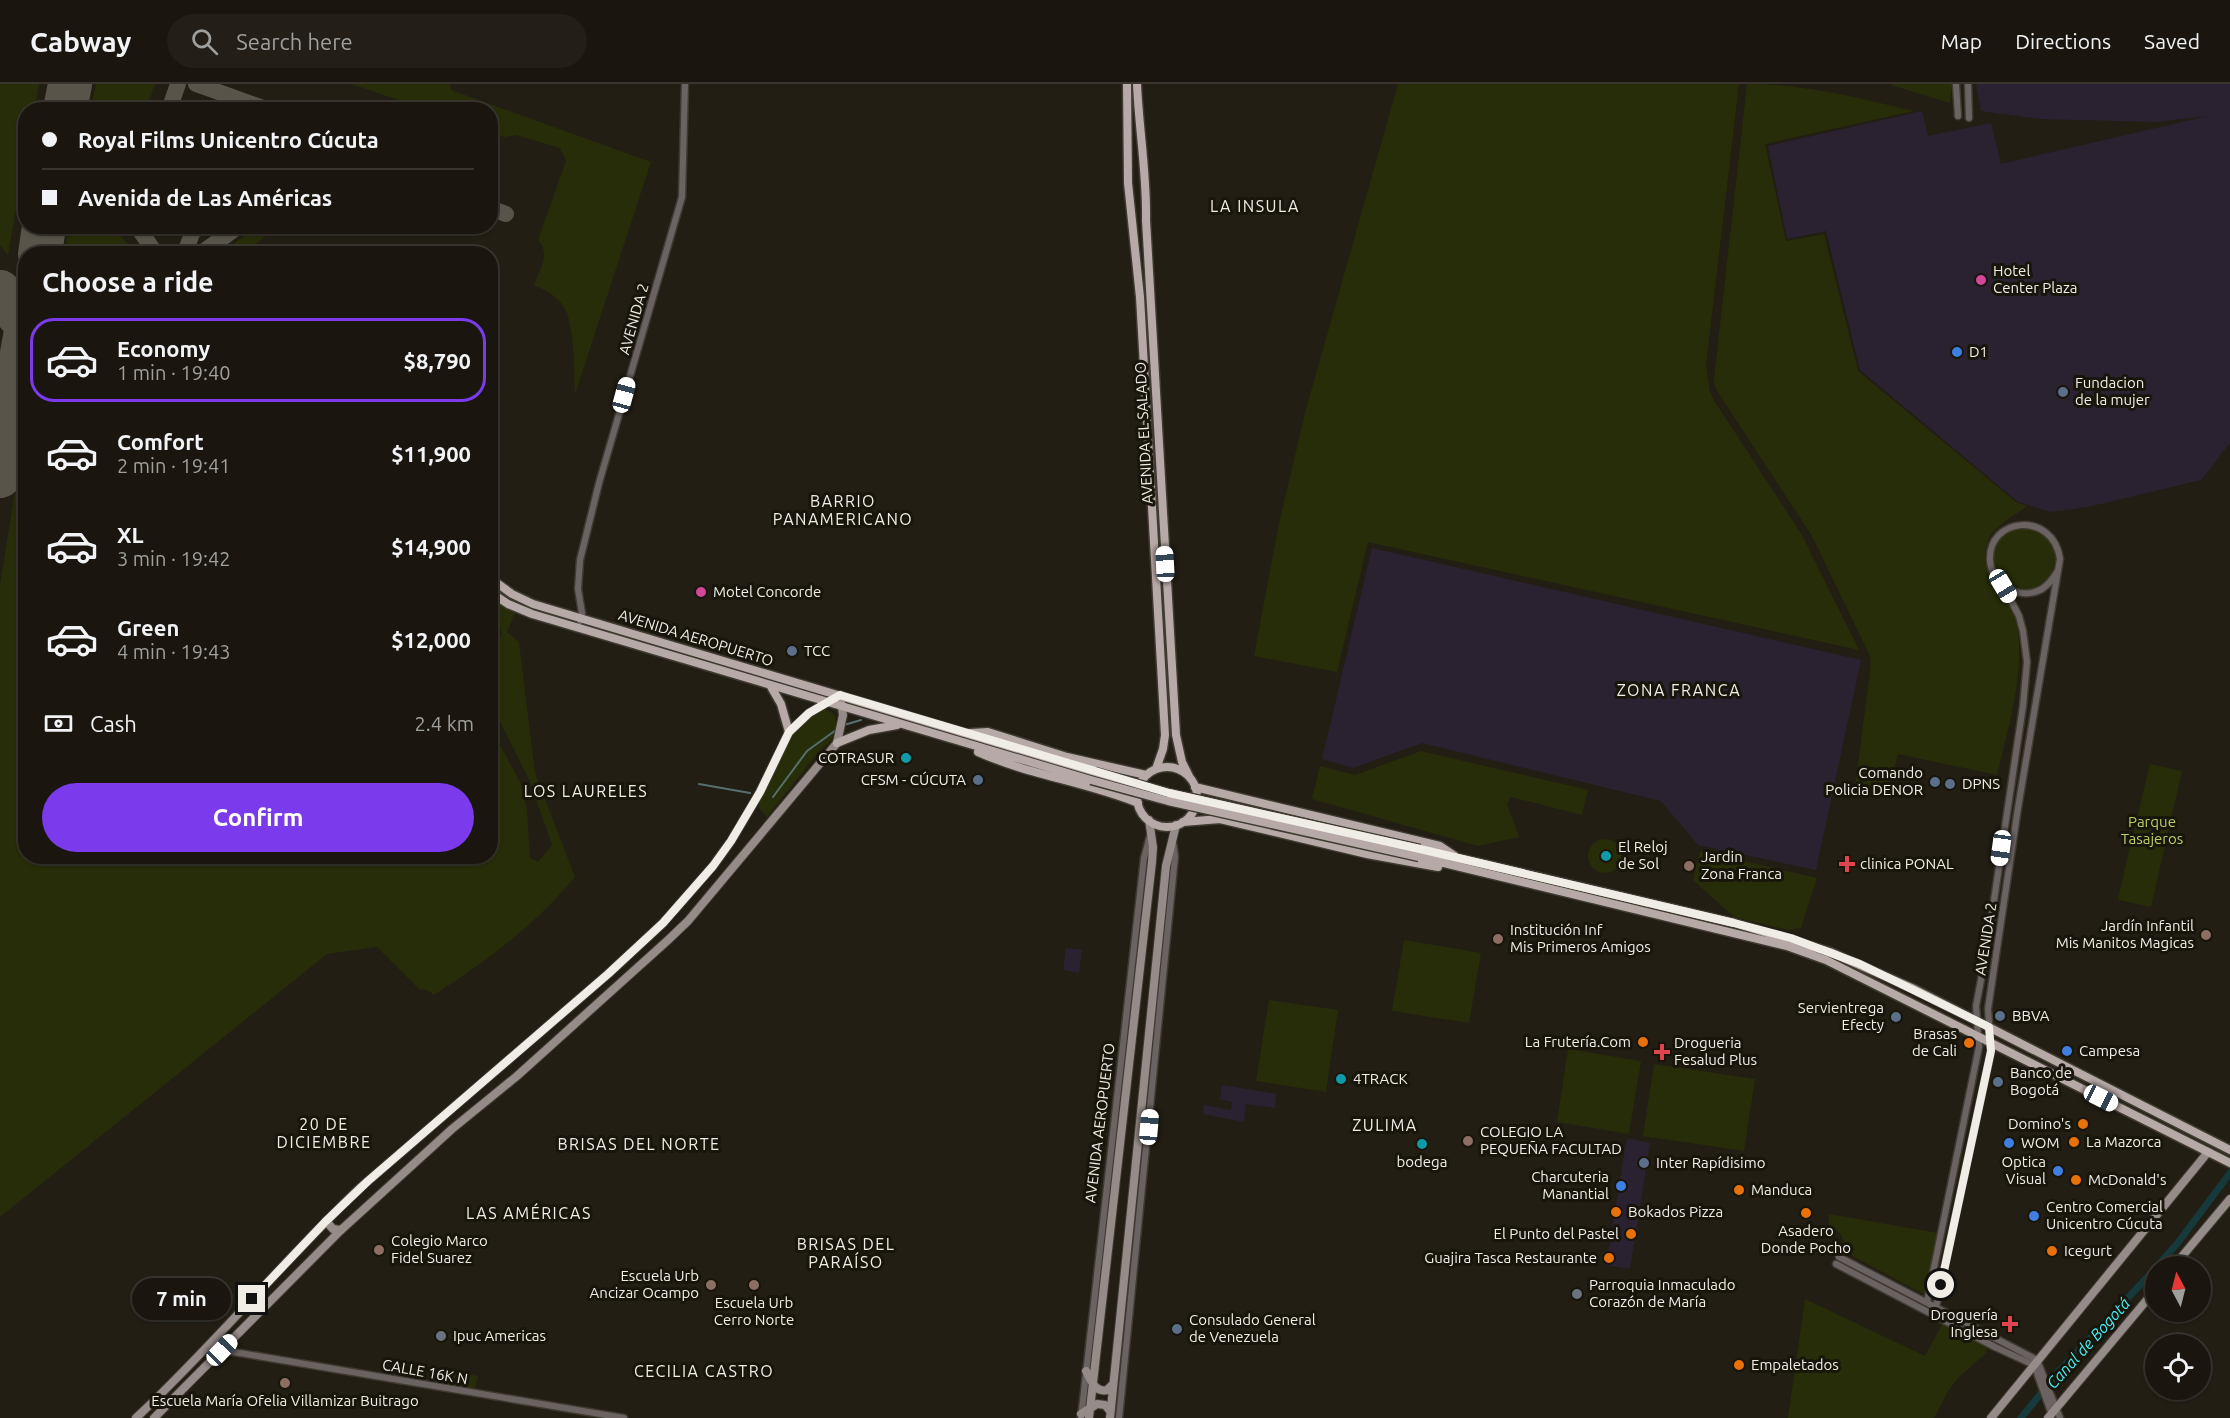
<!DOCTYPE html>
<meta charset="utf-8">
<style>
:root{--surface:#1a160f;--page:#231f18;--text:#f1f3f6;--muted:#9f9f9e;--line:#38352f;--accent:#7c3aed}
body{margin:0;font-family:Ubuntu,sans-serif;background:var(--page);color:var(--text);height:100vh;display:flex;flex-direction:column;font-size:22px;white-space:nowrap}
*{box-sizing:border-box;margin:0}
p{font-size:20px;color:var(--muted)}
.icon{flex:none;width:33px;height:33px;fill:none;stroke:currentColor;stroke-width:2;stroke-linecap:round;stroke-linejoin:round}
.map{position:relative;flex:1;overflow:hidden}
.drawer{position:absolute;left:18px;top:162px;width:480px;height:618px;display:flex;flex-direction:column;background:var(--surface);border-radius:24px;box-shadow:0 2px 4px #0004,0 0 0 2px var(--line)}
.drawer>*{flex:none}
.hud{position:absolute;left:18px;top:18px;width:480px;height:132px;border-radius:24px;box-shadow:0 2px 4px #0004,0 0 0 2px var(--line);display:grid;align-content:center;height:132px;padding:0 24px;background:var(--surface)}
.needle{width:39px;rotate:353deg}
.buttons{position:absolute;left:2145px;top:1172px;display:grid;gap:12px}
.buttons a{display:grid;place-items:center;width:66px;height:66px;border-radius:50%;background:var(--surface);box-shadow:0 2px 4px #0004,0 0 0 2px var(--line);font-size:30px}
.end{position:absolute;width:27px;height:27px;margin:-14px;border:8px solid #f0ede6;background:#111;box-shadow:0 0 0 3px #111}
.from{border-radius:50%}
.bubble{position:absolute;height:42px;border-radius:21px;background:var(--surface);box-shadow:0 2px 4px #0004,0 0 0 2px var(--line);font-size:20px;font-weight:700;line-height:42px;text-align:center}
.car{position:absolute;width:18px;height:36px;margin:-18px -9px;border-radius:8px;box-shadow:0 0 4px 2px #0007;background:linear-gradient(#fff 24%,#345 0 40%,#fff 0 76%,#345 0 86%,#fff 0)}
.hud b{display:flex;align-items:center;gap:21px;height:57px;font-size:22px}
.hud b+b{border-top:2px solid var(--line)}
.hud i{width:15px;height:15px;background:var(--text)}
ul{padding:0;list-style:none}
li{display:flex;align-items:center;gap:18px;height:84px;margin:0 12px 9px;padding:0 12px;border:3px solid transparent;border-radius:24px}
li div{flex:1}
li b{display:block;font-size:22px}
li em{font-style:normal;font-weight:700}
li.current{border-color:var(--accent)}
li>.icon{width:54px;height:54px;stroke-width:1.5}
h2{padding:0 24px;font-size:27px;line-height:72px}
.pay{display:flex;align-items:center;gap:15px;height:66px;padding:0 24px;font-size:22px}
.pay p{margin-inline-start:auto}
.action{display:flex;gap:12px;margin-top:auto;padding:12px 24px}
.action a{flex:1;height:69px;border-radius:36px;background:var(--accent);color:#fff;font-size:24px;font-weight:700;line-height:69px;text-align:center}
header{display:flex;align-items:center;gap:36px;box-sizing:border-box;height:84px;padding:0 30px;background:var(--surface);border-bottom:2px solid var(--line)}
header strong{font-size:28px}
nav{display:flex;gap:33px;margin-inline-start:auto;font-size:21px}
.search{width:420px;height:54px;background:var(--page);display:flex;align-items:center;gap:15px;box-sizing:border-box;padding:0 21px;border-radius:33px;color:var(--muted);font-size:22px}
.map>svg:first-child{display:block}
.commercial{fill:#2a2231}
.green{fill:#272d08}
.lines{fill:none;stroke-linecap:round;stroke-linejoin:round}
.stream{stroke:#576f6e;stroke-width:2}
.canal{stroke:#16393b;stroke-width:7}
.taxiway{stroke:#58544a;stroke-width:16}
.runway{stroke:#58544a;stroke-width:44}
.tertiary-casing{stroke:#3f3b31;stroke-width:9}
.secondary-casing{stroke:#3f3b31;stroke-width:10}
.primary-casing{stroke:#3f3b31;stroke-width:11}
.tertiary{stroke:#6a6362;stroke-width:6}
.secondary{stroke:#958b89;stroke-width:8}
.primary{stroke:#b7a9a7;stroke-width:8}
.primary-bridge-casing{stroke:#3f3b31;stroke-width:11;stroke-linecap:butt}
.primary-bridge{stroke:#b7a9a7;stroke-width:8}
.route{stroke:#f0ede6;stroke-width:8}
.hotel-dot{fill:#d1479c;stroke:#18150b;stroke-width:2}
.shop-dot{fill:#3f7fe0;stroke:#18150b;stroke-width:2}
.service-dot{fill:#5c6f8a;stroke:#18150b;stroke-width:2}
.culture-dot{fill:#0f9aa8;stroke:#18150b;stroke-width:2}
.health-dot{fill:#e0444e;stroke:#18150b;stroke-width:2}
.education-dot{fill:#8d6e63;stroke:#18150b;stroke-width:2}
.food-dot{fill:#e8710a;stroke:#18150b;stroke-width:2}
.worship-dot{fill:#6b7280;stroke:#18150b;stroke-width:2}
.labels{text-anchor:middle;stroke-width:6;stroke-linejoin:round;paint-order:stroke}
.poi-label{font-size:15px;fill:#f0ede6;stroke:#18150b;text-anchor:start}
.street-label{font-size:15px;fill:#f0ede6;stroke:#18150b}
.park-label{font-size:15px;fill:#bccf67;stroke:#18150b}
.neighbourhood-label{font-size:16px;letter-spacing:1.5px;fill:#f0ede6;stroke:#18150b}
.water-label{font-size:16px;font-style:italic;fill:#49ecf5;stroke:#18150b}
</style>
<header>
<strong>Cabway</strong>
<div class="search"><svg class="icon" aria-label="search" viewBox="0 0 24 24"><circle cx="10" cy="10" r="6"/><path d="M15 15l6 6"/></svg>Search here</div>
<nav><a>Map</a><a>Directions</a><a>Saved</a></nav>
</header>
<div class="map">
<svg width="2230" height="1334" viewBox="0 0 2230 1334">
<rect width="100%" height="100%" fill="#221e14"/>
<path class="commercial" d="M1976,0H2230V359L2201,396L2088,423L2051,428L2018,418L1860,286L1826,147L1787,155L1768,62L1922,27L1928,52L1991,39L2001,80L2208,32L2156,38L2040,35L1981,27Z
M1372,464L1861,576L1816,786L1698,761L1661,717L1422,659L1353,684L1322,675Z
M1066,864L1082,866L1079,889L1063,886Z
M1222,1001L1276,1010L1275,1024L1246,1020L1244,1038L1203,1030L1204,1021L1231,1026L1232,1018L1220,1015Z
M1627,1054L1650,1059L1630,1185L1606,1181Z"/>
<path class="green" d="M0,0H39L35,25L26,26L25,75L8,171L0,161Z
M96,0H155L146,25H91Z
M351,0H450L451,6L651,78L575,310C574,288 575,236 562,220C555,211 545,206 534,201C540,185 551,170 538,156L566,77L560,64L516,51L504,53L491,48L490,26L425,25Z
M1398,0H1739L1706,281L1710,308L1715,318L1802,451L1859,566L1368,458L1337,588L1254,572L1278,444L1305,329Z
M1747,0C1808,0 1855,13 1914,27L1765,60L1786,157L1824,150L1858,287L2016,418L2027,422C2014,433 1993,441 1987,459C1977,496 2008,504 2015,533C2028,582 2008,643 1997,691L1898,670L1887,713L1855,704L1871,580L1870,572L1812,452L1721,313L1715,303L1714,295Z
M1891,0H1952L1950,19L1891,1Z
M69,143H115L134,169H64Z
M258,143H278C257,159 247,170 220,169Z
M25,344L26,772H490L491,644L521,700L527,727L530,774L538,778L552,761L530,698L491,619V581L502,548L491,531V514L515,529L507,548L519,558L535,689L575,793C533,843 488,876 434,911L427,906L419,905L377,863L327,870L0,1133V501Z
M1993 475a31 31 0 1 1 62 0a31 31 0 1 1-62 0Z
M825,625L835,631L836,643L832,655L817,670L767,733L759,724V714C777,678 787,644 825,625Z
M1421,667L1588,706L1582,731L1511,713L1507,720L1519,753L1478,762L1312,715L1320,682L1355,691Z
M2150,680L2182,687L2151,823L2119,816L2118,814Z
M1588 772a17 17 0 1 1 34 0a17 17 0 1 1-34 0Z
M1700,767L1817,794L1801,844L1788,846L1734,833L1693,796Z
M1404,856L1481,869L1469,939L1392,927Z
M1269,916L1338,926L1326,1008L1256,997Z
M1568,965L1641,977L1629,1050L1557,1038Z
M1654,980L1755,995L1744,1067L1643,1052Z
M1829,1130L1938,1149L1925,1211L1847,1169L1841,1150L1829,1142Z
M1805,1215L1925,1272L1944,1237L1987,1258L1986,1269L1958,1294L1947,1309L1934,1334H1788Z
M443,1286L478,1292L475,1305L439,1299Z"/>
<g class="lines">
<path class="stream" d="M844,641L861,636
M699,700L750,709
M773,713L807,667L836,646"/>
<path class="canal" d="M2157,1182L2177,1160L2230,1089
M2021,1334L2059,1287L2156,1184"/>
<path class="taxiway" d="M196,0L269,26
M169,26L178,0
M490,124L506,130
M137,142L156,170
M187,170V163L195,142
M200,170L239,142
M10,221L26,233
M17,298L26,276"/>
<path class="runway" d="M65,26L70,0
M40,170L44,142
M0,208L26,240
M0,392L26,247"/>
<g class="tertiary-casing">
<path id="tertiary" d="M1956,0L1958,32
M1968,0L1969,34
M580,537L582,529L578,505L580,476L599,399L682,113L685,0
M1839,1173L2037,1276L2060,1334
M1836,1180L1995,1263L2034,1281L2052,1331
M1927,1218L1979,963L1976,922L1986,870L2023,622L2027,578L2023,547L2019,532L2004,503
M1936,1223L1991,967L1988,925L2018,724L2060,475C2053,426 1987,433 1990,477C1992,502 2020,517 2042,505C2049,500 2053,495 2057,488
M222,1266L624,1334
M1081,1334L1144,774L1151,748
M1119,1334L1175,773L1173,758"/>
</g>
<g class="secondary-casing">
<path id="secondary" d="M326,1137L333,1145L341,1146
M2174,1182L2230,1115
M1086,1287C1091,1296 1095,1309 1107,1306L1113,1300
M1081,1330L1097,1320L1105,1321L1110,1327
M136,1334C215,1260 283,1177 361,1103L608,890L663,839L713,782L731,757L760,708L789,648L809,629L840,611L843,631L837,659L688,837L667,857L517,992L452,1045L341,1146L154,1334
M1089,1334L1152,778L1153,763L1149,736
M1110,1334L1166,782L1176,741
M1991,1334L2208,1068
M2048,1334L2156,1205"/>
</g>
<g class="primary-casing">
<path id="primary" d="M1127,0L1128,99L1140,213L1165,651L1163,665L1156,685
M1137,0C1139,46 1147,91 1146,136L1176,651L1182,678L1190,694
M490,494L512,510L533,520L1095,688
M490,508L508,520L532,530L1091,696
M770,601L781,620L789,648
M971,649L988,648L1067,673L1146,691
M837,659L869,646L897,641
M978,668C1029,691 1086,698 1138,719
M1137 713a30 30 0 1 1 60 0a30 30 0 1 1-60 0Z
M1195,703L1440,762L1455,772
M1183,738L1220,735L1367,770L1438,783
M1420,765L1734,839L1830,868L1914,905L2230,1066
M1419,773L1787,862L1826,876L2230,1079"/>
</g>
<use href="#tertiary" class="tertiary"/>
<use href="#secondary" class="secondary"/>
<use href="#primary" class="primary"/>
<g class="primary-bridge-casing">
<path id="primary-bridge" d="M1095,688L1169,709L1420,765
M1091,696L1168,717L1419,773"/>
</g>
<use href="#primary-bridge" class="primary-bridge"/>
</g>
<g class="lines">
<path class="route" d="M252,1215L326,1137L368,1097L608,890L663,839L713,782L731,757L760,708L789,648L809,629L840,611L1169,709L1420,765L1734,839L1791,854L1860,880L1989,943L1991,967L1941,1201"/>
</g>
<g class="hotel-dot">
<circle cx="1981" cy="196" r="6"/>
<circle cx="701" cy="508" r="6"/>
</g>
<g class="shop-dot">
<circle cx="1957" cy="268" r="6"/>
<circle cx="2067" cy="967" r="6"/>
<circle cx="2009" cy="1059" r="6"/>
<circle cx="2058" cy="1087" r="6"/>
<circle cx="1621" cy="1102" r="6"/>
<circle cx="2034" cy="1132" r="6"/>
</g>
<g class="service-dot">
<circle cx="2063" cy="308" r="6"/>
<circle cx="792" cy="567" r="6"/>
<circle cx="978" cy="696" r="6"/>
<circle cx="1935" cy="698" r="6"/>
<circle cx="1950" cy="700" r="6"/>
<circle cx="2000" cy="932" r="6"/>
<circle cx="1896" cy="933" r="6"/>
<circle cx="1998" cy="998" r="6"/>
<circle cx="1644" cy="1079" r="6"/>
<circle cx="1177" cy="1245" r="6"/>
</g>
<g class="culture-dot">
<circle cx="906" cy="674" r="6"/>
<circle cx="1606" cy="772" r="6"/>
<circle cx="1341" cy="995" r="6"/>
<circle cx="1422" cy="1060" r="6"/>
</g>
<g class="health-dot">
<path d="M1844 771h6v6h6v6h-6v6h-6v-6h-6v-6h6z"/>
<path d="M1659 959h6v6h6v6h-6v6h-6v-6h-6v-6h6z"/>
<path d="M2007 1231h6v6h6v6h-6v6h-6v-6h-6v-6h6z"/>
</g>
<g class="education-dot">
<circle cx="1689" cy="782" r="6"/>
<circle cx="2206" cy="851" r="6"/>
<circle cx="1498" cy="855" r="6"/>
<circle cx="1468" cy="1057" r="6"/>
<circle cx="379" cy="1166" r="6"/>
<circle cx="711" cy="1201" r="6"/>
<circle cx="754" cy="1201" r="6"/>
<circle cx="285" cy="1299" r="6"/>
</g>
<g class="food-dot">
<circle cx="1643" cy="958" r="6"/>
<circle cx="1969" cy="959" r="6"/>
<circle cx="2083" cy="1040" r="6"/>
<circle cx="2074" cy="1058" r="6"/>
<circle cx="2076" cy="1096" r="6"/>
<circle cx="1739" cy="1106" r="6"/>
<circle cx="1616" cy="1128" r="6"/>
<circle cx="1806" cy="1129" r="6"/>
<circle cx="1631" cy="1150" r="6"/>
<circle cx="2052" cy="1167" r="6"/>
<circle cx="1609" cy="1174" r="6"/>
<circle cx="1739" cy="1281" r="6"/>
</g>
<g class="worship-dot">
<circle cx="1577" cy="1210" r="6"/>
<circle cx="441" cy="1252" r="6"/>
</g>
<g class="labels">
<g class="poi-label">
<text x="1993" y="192">Hotel<tspan x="1993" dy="17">Center Plaza</tspan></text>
<text x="1969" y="273">D1</text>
<text x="2075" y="304">Fundacion<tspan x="2075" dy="17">de la mujer</tspan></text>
<text x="713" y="513">Motel Concorde</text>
<text x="804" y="572">TCC</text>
<text x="894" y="679" text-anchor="end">COTRASUR</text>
<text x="1923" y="694" text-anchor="end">Comando<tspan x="1923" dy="17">Policia DENOR</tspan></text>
<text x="966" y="701" text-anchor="end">CFSM - CÚCUTA</text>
<text x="1962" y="705">DPNS</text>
<text x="1618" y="768">El Reloj<tspan x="1618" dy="17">de Sol</tspan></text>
<text x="1701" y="778">Jardin<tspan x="1701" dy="17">Zona Franca</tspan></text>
<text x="1860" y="785">clinica PONAL</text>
<text x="2194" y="847" text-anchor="end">Jardín Infantil<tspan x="2194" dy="17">Mis Manitos Magicas</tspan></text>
<text x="1510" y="851">Institución Inf<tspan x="1510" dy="17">Mis Primeros Amigos</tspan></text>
<text x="1884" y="929" text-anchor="end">Servientrega<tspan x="1884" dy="17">Efecty</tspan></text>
<text x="2012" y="937">BBVA</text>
<text x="1957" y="955" text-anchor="end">Brasas<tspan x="1957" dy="17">de Cali</tspan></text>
<text x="1631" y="963" text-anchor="end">La Frutería.Com</text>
<text x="1674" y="964">Drogueria<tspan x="1674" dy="17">Fesalud Plus</tspan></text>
<text x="2079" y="972">Campesa</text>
<text x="2010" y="994">Banco de<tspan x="2010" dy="17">Bogotá</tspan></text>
<text x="1353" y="1000">4TRACK</text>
<text x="2071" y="1045" text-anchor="end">Domino's</text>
<text x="1480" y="1053">COLEGIO LA<tspan x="1480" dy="17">PEQUEÑA FACULTAD</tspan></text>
<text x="2086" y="1063">La Mazorca</text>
<text x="2021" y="1064">WOM</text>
<text x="1422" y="1083" text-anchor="middle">bodega</text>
<text x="2046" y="1083" text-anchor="end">Optica<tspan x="2046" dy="17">Visual</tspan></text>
<text x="1656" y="1084">Inter Rapídisimo</text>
<text x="1609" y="1098" text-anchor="end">Charcuteria<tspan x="1609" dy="17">Manantial</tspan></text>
<text x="2088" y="1101">McDonald's</text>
<text x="1751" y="1111">Manduca</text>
<text x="2046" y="1128">Centro Comercial<tspan x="2046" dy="17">Unicentro Cúcuta</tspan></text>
<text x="1628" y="1133">Bokados Pizza</text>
<text x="1806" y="1152" text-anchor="middle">Asadero<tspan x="1806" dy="17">Donde Pocho</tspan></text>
<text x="1619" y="1155" text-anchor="end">El Punto del Pastel</text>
<text x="391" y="1162">Colegio Marco<tspan x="391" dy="17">Fidel Suarez</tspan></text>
<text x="2064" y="1172">Icegurt</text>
<text x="1597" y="1179" text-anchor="end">Guajira Tasca Restaurante</text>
<text x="699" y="1197" text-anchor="end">Escuela Urb<tspan x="699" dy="17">Ancizar Ocampo</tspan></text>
<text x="1589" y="1206">Parroquia Inmaculado<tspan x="1589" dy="17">Corazón de María</tspan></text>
<text x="754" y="1224" text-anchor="middle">Escuela Urb<tspan x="754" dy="17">Cerro Norte</tspan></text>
<text x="1998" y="1236" text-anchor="end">Droguería<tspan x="1998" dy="17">Inglesa</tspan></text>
<text x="1189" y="1241">Consulado General<tspan x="1189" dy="17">de Venezuela</tspan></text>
<text x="453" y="1257">Ipuc Americas</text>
<text x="1751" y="1286">Empaletados</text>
<text x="285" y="1322" text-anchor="middle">Escuela María Ofelia Villamizar Buitrago</text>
</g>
<g class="street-label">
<text transform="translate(634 235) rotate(-74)" y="5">AVENIDA 2</text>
<text transform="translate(1144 349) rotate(-93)" y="5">AVENIDA EL SALADO</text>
<text transform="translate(696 554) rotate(17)" y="5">AVENIDA AEROPUERTO</text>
<text transform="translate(1986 855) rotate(-81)" y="5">AVENIDA 2</text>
<text transform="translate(1100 1039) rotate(-83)" y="5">AVENIDA AEROPUERTO</text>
<text transform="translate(425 1288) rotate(10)" y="5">CALLE 16K N</text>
</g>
<g class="park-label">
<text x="2152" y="743">Parque<tspan x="2152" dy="17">Tasajeros</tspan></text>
</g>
<g class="neighbourhood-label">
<text x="1255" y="128">LA INSULA</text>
<text x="843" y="423">BARRIO<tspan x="843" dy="18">PANAMERICANO</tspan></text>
<text x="1679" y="612">ZONA FRANCA</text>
<text x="586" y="713">LOS LAURELES</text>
<text x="324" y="1046">20 DE<tspan x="324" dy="18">DICIEMBRE</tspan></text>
<text x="1385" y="1047">ZULIMA</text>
<text x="639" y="1066">BRISAS DEL NORTE</text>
<text x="529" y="1135">LAS AMÉRICAS</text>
<text x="846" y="1166">BRISAS DEL<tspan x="846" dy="18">PARAÍSO</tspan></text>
<text x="704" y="1293">CECILIA CASTRO</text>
</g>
<g class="water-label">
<text transform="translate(2088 1259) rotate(-48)" y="6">Canal de Bogotá</text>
</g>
</g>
</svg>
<div class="buttons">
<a><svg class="needle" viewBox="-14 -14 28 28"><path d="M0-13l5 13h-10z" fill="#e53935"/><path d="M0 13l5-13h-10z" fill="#9f9f9e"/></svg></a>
<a><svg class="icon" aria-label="locate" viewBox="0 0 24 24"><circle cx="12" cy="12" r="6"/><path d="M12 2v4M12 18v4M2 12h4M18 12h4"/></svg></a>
</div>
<i class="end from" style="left:1941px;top:1201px"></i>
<i class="end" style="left:252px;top:1215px"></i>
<div class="bubble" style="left:132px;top:1194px;width:99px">7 min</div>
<i class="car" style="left:624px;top:311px;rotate:15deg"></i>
<i class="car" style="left:1165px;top:480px;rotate:357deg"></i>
<i class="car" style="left:2003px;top:502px;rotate:149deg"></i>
<i class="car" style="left:2001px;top:764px;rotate:188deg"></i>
<i class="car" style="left:2101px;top:1014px;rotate:117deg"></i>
<i class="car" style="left:1149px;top:1043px;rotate:5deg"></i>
<i class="car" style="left:222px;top:1266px;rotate:44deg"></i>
<div class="hud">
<b><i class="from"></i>Royal Films Unicentro Cúcuta</b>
<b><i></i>Avenida de Las Américas</b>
</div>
<section class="drawer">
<h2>Choose a ride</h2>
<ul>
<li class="current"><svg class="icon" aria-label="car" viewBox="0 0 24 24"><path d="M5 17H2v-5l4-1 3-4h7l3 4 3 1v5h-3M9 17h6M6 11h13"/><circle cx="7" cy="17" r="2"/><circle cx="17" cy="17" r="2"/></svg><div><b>Economy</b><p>1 min · 19:40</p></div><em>$8,790</em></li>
<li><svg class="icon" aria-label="car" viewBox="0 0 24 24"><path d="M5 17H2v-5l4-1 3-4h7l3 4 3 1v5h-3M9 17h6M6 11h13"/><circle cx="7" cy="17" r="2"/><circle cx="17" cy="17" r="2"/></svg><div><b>Comfort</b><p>2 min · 19:41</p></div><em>$11,900</em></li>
<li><svg class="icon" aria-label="car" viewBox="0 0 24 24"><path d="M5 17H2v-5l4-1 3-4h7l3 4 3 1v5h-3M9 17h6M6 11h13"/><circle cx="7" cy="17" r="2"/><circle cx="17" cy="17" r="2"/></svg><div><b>XL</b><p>3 min · 19:42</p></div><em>$14,900</em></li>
<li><svg class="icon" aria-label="car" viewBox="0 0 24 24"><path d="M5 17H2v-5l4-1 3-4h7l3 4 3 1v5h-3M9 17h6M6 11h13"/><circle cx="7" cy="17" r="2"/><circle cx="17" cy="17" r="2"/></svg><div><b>Green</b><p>4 min · 19:43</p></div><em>$12,000</em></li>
</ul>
<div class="pay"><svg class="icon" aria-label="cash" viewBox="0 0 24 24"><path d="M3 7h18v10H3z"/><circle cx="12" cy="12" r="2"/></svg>Cash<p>2.4 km</p></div>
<div class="action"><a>Confirm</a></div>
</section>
</div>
